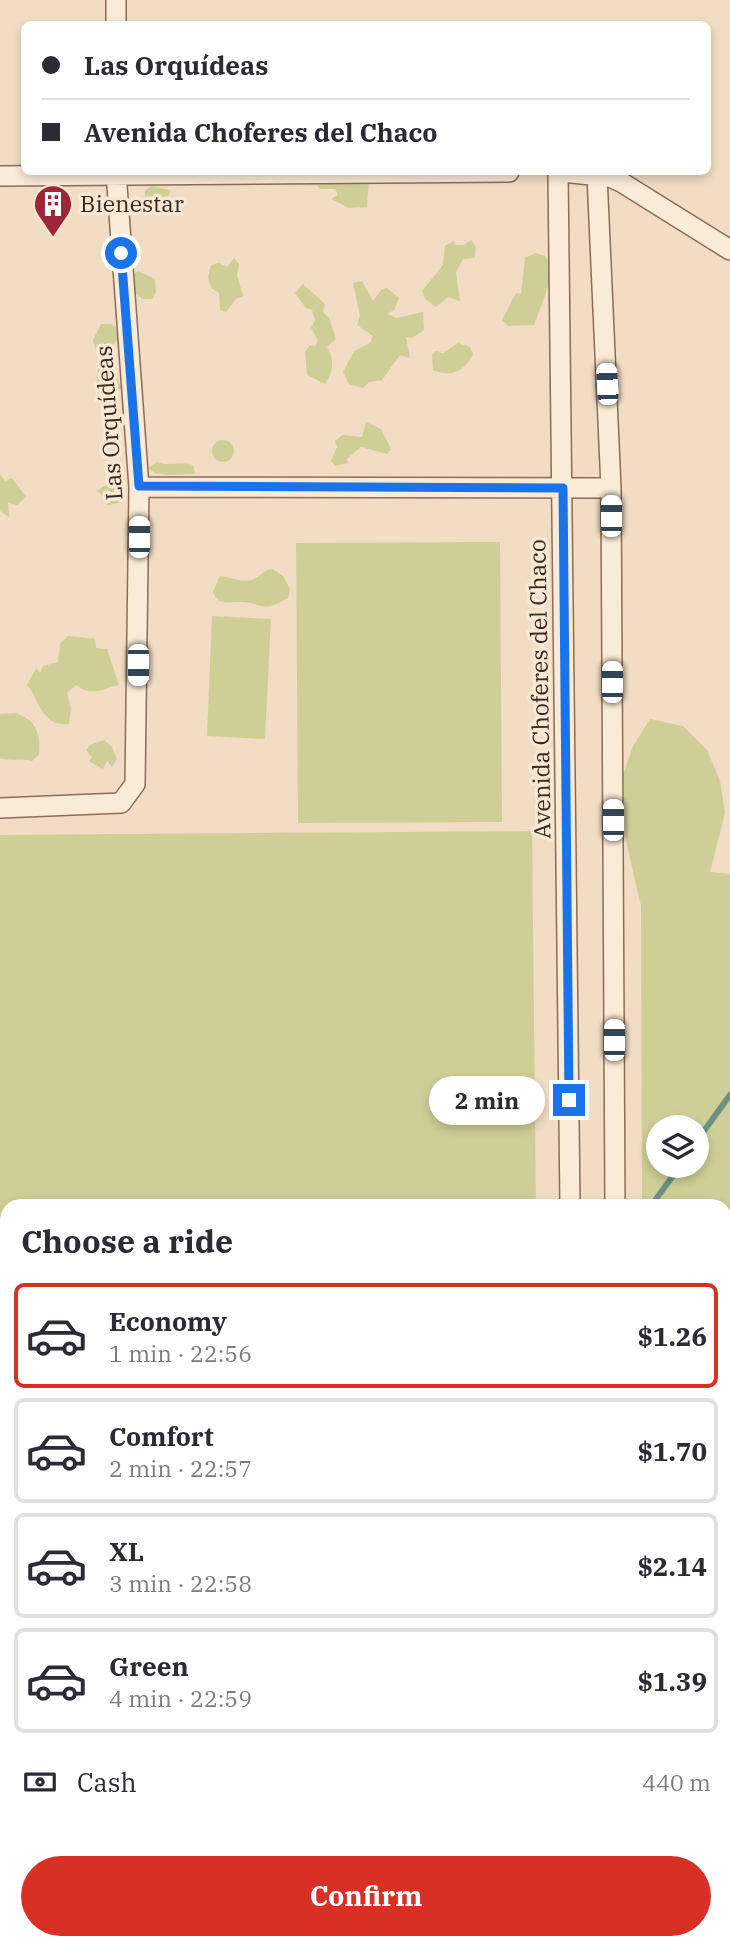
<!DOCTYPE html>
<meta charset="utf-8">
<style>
:root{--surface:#fff;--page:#f2f2f3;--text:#2b2b33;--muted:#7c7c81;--line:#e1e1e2;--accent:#d93025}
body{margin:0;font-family:"IBM Plex Serif",serif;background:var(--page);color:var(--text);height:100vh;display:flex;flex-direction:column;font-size:26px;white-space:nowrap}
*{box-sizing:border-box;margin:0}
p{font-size:23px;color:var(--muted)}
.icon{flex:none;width:38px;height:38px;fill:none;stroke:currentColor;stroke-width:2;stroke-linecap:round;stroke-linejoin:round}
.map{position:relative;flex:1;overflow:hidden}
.panel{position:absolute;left:0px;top:1199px;width:732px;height:751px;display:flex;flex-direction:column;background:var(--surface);border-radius:21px 21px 0 0;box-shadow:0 4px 10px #0003}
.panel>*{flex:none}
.hud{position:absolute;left:21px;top:21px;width:690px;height:154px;border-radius:10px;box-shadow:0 4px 10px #0003;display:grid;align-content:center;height:154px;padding:0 21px;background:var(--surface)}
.buttons{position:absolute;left:646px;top:1115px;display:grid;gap:14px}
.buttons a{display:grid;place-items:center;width:63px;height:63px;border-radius:50%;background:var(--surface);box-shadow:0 4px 10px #0003;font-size:35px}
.end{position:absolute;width:32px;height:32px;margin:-16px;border:9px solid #1a73e8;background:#fff;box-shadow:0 0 0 4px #fff}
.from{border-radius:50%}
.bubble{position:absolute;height:49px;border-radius:24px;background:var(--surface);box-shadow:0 4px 10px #0003;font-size:23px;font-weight:700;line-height:49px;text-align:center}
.car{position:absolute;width:21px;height:42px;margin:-21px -10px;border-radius:9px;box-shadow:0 0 5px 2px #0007;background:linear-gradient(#fff 24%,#345 0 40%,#fff 0 76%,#345 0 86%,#fff 0)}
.hud b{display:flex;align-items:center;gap:24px;height:66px;font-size:26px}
.hud b+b{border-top:2px solid var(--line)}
.hud i{width:18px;height:18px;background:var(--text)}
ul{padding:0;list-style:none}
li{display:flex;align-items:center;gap:21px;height:105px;margin:0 14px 10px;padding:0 7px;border:4px solid var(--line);border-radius:10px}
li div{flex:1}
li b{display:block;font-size:26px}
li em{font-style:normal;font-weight:700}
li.current{border-color:var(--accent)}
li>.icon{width:63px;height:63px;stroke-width:1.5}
h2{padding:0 21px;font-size:32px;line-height:84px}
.pay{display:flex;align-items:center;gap:18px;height:77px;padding:0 21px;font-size:26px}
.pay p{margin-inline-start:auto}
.cta{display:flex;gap:14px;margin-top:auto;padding:14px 21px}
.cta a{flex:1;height:80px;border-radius:42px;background:var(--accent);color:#fff;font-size:28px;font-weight:700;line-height:80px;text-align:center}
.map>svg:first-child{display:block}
.green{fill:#cfce97;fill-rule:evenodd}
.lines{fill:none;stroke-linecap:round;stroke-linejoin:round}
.stream{stroke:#6c9183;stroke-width:6}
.minor-casing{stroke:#8b6d59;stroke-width:22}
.minor{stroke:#faebd7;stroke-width:19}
.route{stroke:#1a73e8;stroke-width:9}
.labels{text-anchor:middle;stroke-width:7;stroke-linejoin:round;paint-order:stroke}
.poi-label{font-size:23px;fill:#3a281e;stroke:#f7e8d3;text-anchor:start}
.street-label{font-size:23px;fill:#3a281e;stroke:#f7e8d3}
</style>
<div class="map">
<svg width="730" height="1949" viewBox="0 0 730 1949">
<rect width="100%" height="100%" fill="#f0ddc3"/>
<path class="green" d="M310,176L369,177L367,207L349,208L331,199L338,195L335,189H320Z
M151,186L171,190C167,199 164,209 152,209L145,200V191Z
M471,240L476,247L475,258L463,259L456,272L460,301L448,297L436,307L425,299L422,291L443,265L445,246L453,241L456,245H464Z
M536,253L545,256L554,271L534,325L508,326L502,320L516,293L521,294L525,258Z
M234,258L239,264L237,275L243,296L236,299L226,312L220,310L219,293L211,288L208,277L211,265L219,263L227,267Z
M138,271L155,279L156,292L152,299H143L130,291L129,278Z
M362,281L373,301L382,289L387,288L399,298L394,310L387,314L397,318L423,312L424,330L412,338L406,337L410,358L400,355L382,380L369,382L363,388L349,384L343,372L354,351L370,343L373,336L357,325L360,316L353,283Z
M303,284L325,304L323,312L329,318L336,339L327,347C335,359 333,373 325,384L307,375L305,352L310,345L315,347L318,340L311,328L315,320L312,310L306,308L295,293Z
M101,324H111L118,329L119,337L114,344L96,351L93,340Z
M458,343L470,347L473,354C466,371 450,378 433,370L432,355L436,351L443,353Z
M107,362L115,370L121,388L115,393H101L97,387L98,369Z
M366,422L381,429L391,449L387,454L361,447L347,459L348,463L336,466L331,461L337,447L335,441L342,435L362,437Z
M212 451a11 11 0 1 1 22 0a11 11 0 1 1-22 0Z
M157,462C169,467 181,461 193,465L195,474L169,475L155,473L148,468Z
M0,474L5,481L12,478L26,497L17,505L8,503L9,517L0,511Z
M113,480L118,484L120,503L107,505L109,500L97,491Z
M500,542L502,822L298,823L296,543Z
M272,569L283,576L290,589L288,598C260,614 265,603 241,602C227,601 219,607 213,592L220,576C232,577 245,585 256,578C263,573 264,571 272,569Z
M212,616L271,619L265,739L207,736Z
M68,636L95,639L96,648L107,649L119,685C102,689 91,697 76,685L67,693L71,708L69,724C42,727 40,701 27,685L36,668L40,673L43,666L58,662L60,644Z
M15,713C36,719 41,734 39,754L32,761C22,758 13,762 0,758V714Z
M650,719L683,726L707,750L720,781L725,813L710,872L730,874V1310L725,1315L724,1206H642L641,906L626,841L623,775L633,746ZM658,1127H696V1166H658Z
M104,740L112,747L117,759L112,767L107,761L103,769L89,761L92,757L86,750L90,745Z
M532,831L536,1206H7V1474H0V835Z
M730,1391V1541L724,1538V1395Z
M725,1721H730V1827L725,1842Z
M0,1795H7V1942H457L456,1949H0Z"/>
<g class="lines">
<path class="stream" d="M696,1142L730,1095
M651,1206L680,1166
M0,1876L7,1872"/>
<g class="minor-casing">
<path id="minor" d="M116,24V0
M558,172L570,1206
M562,172L610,177L621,182L730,250
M597,175L611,488L615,1206
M0,176L509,172
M139,487L611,488
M0,808L121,803L135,784L139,487L116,172
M724,1338L730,1334
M724,1384L730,1380
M724,1551L730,1552
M724,1619L730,1617
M474,1949L475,1942
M509,1949L510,1942"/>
</g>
<use href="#minor" class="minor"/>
</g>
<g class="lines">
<path class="route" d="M121,253L139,486L563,488L569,1100"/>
</g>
<defs>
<g id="building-pin" transform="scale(2.0125)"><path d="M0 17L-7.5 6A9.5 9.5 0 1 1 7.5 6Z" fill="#9c2737" stroke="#f7e8d3"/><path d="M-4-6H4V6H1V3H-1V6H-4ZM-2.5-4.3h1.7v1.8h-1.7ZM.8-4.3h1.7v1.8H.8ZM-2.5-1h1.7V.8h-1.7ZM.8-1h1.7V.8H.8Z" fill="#fff"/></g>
</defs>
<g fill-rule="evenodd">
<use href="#building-pin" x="53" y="204"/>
</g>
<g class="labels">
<g class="poi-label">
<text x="80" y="212">Bienestar</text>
</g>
<g class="street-label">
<text transform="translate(109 423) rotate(-94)" y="8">Las Orquídeas</text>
<text transform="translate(540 689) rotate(-91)" y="8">Avenida Choferes del Chaco</text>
</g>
</g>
</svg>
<div class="buttons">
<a><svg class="icon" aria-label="layers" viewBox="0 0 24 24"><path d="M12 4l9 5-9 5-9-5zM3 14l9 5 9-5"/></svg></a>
</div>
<i class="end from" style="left:121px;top:253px"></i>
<i class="end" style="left:569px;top:1100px"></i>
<div class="bubble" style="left:429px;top:1076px;width:116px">2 min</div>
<i class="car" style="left:607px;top:384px;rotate:357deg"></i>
<i class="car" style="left:611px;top:516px;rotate:0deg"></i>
<i class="car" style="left:139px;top:537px;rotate:0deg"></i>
<i class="car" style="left:138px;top:665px;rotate:180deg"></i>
<i class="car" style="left:612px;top:682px;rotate:0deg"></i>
<i class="car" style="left:613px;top:820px;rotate:0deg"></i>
<i class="car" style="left:614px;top:1040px;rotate:0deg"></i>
<div class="hud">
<b><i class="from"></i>Las Orquídeas</b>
<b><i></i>Avenida Choferes del Chaco</b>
</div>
<section class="panel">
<h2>Choose a ride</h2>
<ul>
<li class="current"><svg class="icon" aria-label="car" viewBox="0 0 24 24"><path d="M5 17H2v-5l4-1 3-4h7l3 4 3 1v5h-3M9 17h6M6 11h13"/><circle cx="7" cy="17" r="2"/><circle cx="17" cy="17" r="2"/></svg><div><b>Economy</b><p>1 min · 22:56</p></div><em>$1.26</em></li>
<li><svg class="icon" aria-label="car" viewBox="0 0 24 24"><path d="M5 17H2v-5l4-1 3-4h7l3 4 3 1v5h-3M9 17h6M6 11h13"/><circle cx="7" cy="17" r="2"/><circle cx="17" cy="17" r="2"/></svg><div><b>Comfort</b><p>2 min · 22:57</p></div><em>$1.70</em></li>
<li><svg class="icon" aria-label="car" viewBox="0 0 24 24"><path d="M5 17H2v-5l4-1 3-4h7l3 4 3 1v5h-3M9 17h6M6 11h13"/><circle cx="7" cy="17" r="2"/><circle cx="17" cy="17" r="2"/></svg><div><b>XL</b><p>3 min · 22:58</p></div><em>$2.14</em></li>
<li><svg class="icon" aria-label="car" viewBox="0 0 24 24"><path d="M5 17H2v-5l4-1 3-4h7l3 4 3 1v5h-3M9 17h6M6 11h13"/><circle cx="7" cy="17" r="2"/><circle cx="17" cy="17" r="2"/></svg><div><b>Green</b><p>4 min · 22:59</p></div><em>$1.39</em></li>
</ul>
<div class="pay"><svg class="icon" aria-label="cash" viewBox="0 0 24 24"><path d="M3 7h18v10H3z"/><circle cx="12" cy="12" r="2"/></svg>Cash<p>440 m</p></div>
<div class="cta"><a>Confirm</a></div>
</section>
</div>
